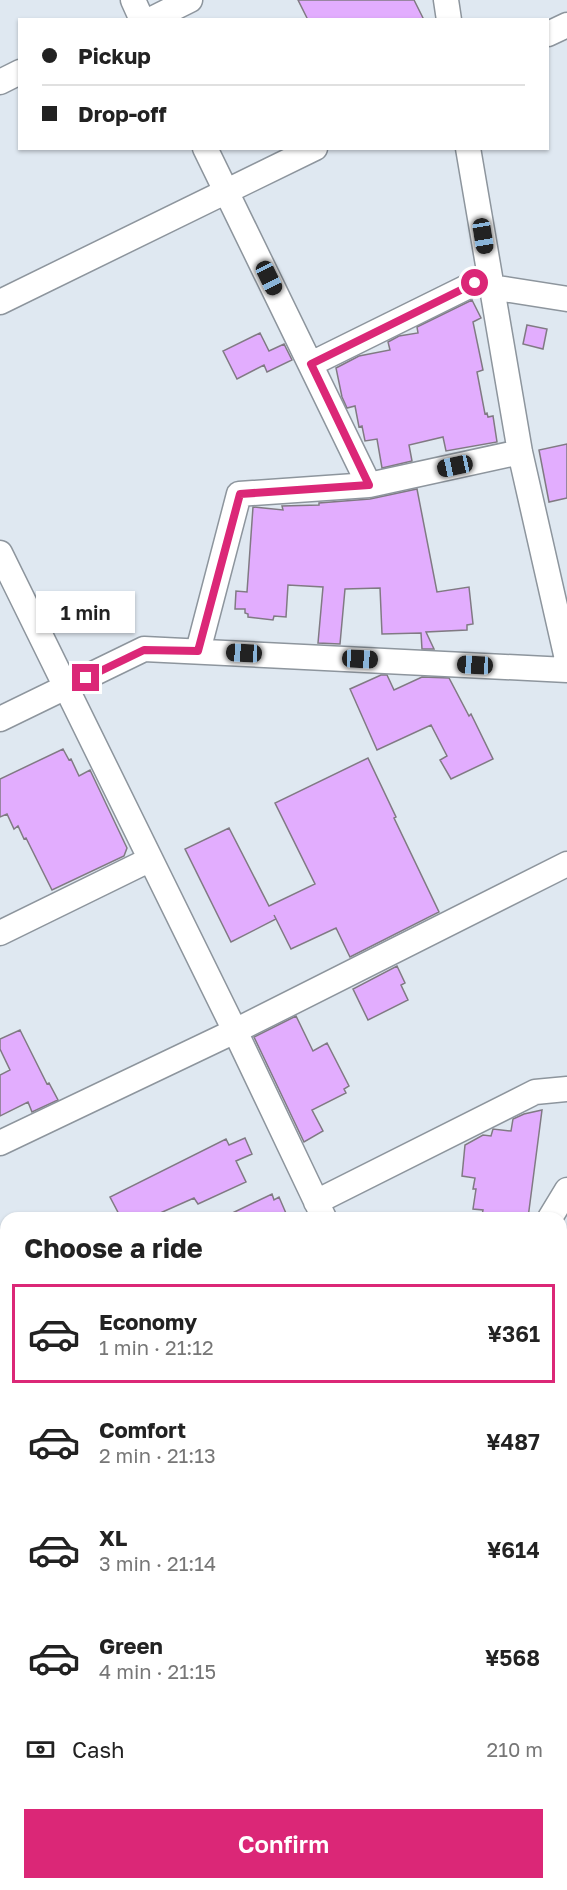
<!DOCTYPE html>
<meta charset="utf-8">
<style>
:root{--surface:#fff;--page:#f6f6f6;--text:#222;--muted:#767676;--line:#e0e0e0;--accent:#db2777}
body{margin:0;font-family:"Golos Text",sans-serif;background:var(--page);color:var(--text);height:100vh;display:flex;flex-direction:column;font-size:22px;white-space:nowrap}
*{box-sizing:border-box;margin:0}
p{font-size:20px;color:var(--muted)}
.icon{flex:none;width:33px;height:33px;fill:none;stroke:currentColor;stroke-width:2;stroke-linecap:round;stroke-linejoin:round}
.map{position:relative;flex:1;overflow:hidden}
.drawer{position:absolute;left:0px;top:1212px;width:567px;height:678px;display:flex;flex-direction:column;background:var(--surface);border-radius:18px 18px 0 0;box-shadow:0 2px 4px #0004}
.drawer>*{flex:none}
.guide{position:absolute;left:18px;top:18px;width:531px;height:132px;border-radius:0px;box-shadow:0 2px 4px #0004;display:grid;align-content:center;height:132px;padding:0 24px;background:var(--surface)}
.end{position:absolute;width:27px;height:27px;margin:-14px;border:8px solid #db2777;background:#fff;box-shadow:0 0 0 3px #fff}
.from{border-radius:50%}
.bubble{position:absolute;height:42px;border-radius:0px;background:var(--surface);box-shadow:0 2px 4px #0004;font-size:20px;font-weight:600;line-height:42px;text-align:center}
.car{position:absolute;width:18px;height:36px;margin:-18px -9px;border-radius:8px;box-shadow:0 0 4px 2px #0007;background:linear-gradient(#222 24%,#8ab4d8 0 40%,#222 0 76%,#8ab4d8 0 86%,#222 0)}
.guide b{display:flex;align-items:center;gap:21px;height:57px;font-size:22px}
.guide b+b{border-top:2px solid var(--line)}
.guide i{width:15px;height:15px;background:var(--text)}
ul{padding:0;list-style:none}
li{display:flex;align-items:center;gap:18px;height:99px;margin:0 12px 9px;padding:0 12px;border:3px solid transparent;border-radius:0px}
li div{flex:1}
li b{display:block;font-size:22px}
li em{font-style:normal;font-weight:600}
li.selected{border-color:var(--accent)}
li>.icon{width:54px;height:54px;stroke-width:1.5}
h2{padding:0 24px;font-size:27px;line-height:72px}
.pay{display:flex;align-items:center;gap:15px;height:66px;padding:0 24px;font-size:22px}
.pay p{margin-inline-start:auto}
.button{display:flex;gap:12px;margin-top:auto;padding:12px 24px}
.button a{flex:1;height:69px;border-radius:0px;background:var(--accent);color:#fff;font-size:24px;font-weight:600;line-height:69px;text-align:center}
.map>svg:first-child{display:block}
.building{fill:#e2adfe;stroke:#807a83;stroke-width:1.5}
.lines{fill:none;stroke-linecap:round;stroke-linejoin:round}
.minor-casing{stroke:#8d959d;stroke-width:27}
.minor{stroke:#fff;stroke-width:24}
.route{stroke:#db2777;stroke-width:8}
</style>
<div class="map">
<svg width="567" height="1890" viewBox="0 0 567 1890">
<rect width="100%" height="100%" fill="#dfe8f1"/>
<path class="building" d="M298,0H414L424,20H308Z
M472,300L481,318L473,322L483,370L477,372L485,414L487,413L488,417L493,416L497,442L446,451L443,437L409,445L412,461L382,468L377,439L365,441L362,426L359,427L355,406L347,408L342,397L336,368L359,356L390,350L388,342L399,336L418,333L417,327Z
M527,325L547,329L543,349L523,344Z
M260,333L269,351L284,344L292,360L267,372L264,365L237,379L223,351Z
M567,444V498L549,502L539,450Z
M417,489L437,592L469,587L473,624L467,625V630L426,632L434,649H422L421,633L382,634L380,588L345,589L340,644L318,643L323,587L288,585L286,617L274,616L273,620L248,617V614L245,613V609H235L236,591L247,592L253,507L283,510L282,506L319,505V503L370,499Z
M381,675H387L394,690L422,677L449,678L469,716L471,714L493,759L451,779L440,760L447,756L431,725L377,750L350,689Z
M63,749L69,760L71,759L79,776L90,770L127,848L124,856L52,890L26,838L24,839L18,826L14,829L7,814L0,817V779Z
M368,758L396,817L394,818L439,912L350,957L336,928L291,949L274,915L276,919L231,942L185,849L229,828L269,906L315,884L275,803Z
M397,966L405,983L401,985L408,1000L368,1020L353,989Z
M296,1016L313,1051L327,1043L349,1086L344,1089L346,1093L312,1110L323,1131L304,1142L254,1037Z
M20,1030L47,1084L49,1083L58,1100L32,1112L28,1102L0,1116V1075L10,1070L0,1049V1039Z
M542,1110L528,1218H506L482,1215L483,1210L473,1209L476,1189H473L475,1178L462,1176L465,1145L483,1135L491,1136L493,1129L511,1131L513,1119L524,1114Z
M245,1138L252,1154L236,1161L246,1182L198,1204L194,1198L149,1218H121L110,1197L226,1139L229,1145Z
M272,1194L274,1200L279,1197L288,1218H222Z"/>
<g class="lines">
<g class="minor-casing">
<path id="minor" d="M133,0L142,20
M446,0L449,20
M150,20L190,0
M548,34L567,25
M0,82L20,72
M205,148L369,485
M468,148L520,452L567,659
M491,287L567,299
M0,302L315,148
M311,364L475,283L490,280
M0,553L235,1031L324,1218
M198,651L239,494L369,485L520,452
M0,719L144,649L567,670
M0,933L149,860
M0,1143L235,1031L567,864
M316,1202L535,1092L567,1089
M550,1218L567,1190
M0,1339H6
M561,1417L567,1415
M561,1790L567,1784
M561,1823L567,1828
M561,1877L567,1875
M369,1884L374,1890
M18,1890L24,1884
M341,1890L347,1884
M505,1890L531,1884"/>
</g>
<use href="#minor" class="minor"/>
</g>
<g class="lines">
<path class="route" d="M86,678L144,650L198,651L240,494L369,485L311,364L475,283"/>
</g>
</svg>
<i class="end from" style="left:475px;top:283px"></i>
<i class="end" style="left:86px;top:678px"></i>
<div class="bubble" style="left:36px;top:591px;width:99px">1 min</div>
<i class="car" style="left:483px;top:236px;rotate:171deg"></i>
<i class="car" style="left:269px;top:278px;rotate:154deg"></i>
<i class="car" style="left:455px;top:466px;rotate:258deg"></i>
<i class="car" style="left:244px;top:653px;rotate:273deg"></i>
<i class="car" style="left:360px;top:659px;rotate:93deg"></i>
<i class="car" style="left:475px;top:665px;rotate:273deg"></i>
<div class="guide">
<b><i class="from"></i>Pickup</b>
<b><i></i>Drop-off</b>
</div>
<section class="drawer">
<h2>Choose a ride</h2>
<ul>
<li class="selected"><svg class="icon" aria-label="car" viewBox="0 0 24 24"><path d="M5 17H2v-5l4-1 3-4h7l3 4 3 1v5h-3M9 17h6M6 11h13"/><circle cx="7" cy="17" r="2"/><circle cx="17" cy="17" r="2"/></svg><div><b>Economy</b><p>1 min · 21:12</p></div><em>¥361</em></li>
<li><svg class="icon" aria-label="car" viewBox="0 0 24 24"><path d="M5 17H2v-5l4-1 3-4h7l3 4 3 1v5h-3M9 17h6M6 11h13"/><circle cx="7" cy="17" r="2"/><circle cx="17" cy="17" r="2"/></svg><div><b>Comfort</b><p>2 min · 21:13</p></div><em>¥487</em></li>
<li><svg class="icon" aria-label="car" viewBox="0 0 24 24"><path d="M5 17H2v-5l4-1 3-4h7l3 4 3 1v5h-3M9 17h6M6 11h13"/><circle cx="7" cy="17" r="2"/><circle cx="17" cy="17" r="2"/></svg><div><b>XL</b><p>3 min · 21:14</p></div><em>¥614</em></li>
<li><svg class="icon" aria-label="car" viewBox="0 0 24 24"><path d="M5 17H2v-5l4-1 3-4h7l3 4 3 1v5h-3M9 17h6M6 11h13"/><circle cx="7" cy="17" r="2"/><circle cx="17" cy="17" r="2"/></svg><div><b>Green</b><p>4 min · 21:15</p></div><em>¥568</em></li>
</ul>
<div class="pay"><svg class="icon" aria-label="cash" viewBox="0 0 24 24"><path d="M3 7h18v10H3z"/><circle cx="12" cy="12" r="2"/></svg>Cash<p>210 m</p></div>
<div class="button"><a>Confirm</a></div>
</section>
</div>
